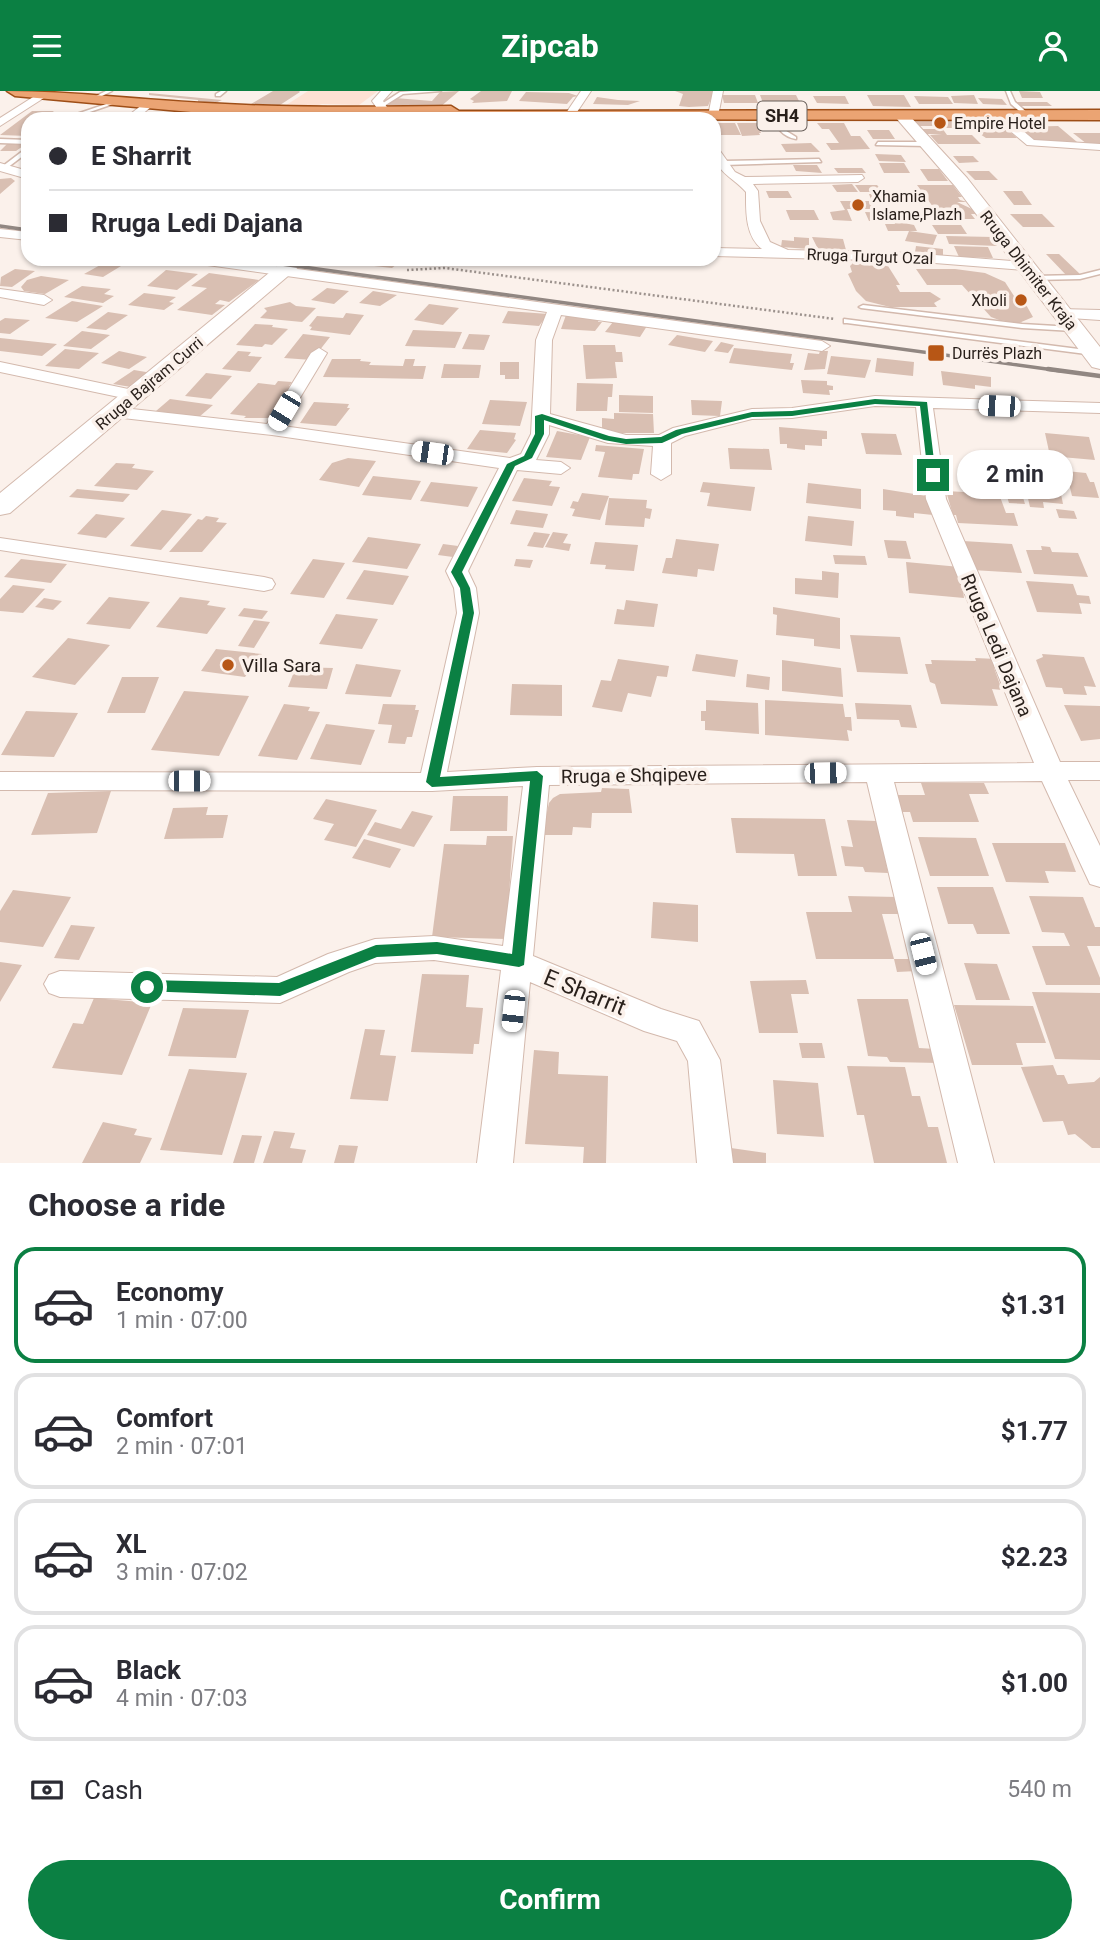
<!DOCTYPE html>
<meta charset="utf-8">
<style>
:root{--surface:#fff;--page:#f7f7f7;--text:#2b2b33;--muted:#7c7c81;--line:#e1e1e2;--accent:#0b8043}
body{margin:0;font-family:Roboto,sans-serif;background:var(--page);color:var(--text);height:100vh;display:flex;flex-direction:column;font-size:26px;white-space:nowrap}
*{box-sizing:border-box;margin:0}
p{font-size:23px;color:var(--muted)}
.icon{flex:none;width:38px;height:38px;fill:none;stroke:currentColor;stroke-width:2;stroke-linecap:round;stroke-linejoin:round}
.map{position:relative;height:1072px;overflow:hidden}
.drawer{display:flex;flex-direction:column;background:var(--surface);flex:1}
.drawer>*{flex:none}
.hud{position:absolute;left:21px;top:21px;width:700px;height:154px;border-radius:21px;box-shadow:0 2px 5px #0004;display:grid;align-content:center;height:154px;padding:0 28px;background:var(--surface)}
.end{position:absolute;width:32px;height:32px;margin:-16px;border:9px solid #0b8043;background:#fff;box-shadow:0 0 0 4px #fff}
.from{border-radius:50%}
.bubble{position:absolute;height:49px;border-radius:24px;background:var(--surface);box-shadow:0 2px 5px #0004;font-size:23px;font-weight:700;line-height:49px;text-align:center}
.car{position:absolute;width:21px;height:42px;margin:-21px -10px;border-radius:9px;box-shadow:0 0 5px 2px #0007;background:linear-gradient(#fff 24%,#345 0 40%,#fff 0 76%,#345 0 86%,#fff 0)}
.hud b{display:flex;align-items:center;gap:24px;height:66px;font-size:26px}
.hud b+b{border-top:2px solid var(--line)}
.hud i{width:18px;height:18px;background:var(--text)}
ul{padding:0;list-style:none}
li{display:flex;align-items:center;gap:21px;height:116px;margin:0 14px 10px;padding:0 14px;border:4px solid var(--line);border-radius:21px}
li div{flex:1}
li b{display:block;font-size:26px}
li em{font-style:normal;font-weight:700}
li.current{border-color:var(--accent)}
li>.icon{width:63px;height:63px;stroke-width:1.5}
h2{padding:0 28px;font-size:32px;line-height:84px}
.pay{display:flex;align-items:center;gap:18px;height:77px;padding:0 28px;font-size:26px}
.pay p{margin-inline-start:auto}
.button{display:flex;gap:14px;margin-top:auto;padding:14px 28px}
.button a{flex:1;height:80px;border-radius:42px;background:var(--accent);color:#fff;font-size:28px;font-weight:700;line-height:80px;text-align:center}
header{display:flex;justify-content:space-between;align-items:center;height:91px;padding:0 28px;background:var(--accent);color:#fff;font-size:32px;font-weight:700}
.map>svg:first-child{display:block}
.built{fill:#fde1d3}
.building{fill:#d9bfb2}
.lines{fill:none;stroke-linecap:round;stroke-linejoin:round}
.lane-casing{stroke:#d3b9ad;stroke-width:3}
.street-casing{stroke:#d3b9ad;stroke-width:2}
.secondary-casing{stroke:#d3b9ad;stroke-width:2}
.primary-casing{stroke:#9e4e17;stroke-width:3}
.path{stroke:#9c928d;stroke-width:2.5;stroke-dasharray:2 2.5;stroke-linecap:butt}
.lane{fill:#fff;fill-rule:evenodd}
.street{fill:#fff;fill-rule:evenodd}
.secondary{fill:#fff;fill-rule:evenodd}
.primary{fill:#eba473;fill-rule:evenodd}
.rail-far1{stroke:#918782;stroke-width:3.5}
.rail{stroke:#918782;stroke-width:4.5}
.route{fill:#0b8043}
.poi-dot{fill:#b75615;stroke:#fbf1eb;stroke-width:2.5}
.labels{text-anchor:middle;stroke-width:7;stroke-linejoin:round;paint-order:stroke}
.far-poi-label{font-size:16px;fill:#281f1a;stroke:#fbf1eb;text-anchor:start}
.far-street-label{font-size:16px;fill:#281f1a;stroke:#fbf1eb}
.shield{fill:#fbf1eb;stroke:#675e59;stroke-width:2}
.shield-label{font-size:18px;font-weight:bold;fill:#281f1a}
.street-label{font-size:19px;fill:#281f1a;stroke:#fbf1eb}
.poi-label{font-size:19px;fill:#281f1a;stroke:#fbf1eb;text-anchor:start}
.near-street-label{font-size:23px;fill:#281f1a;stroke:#fbf1eb}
</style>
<header><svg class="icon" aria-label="menu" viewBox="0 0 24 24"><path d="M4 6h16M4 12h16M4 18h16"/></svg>Zipcab<svg class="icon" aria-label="person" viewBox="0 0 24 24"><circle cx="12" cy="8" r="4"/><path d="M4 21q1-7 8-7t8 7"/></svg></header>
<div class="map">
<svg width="1100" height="1072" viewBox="0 0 1100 1072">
<rect width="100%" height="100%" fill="#fbf1eb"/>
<path class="built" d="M308,0H378L359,14L322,13L308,17L277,20Z"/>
<path class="building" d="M273,0H299L300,1L280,14L251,13Z
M459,0L439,17L387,14L395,7L432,10L440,1Z
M481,0H512L507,10L472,12L474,10L470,8Z
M675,0H714L708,15L689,16L679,15L683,3Z
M1019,0L1040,1L1043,7H1022Z
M526,1L569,2L578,5L573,6L567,13L519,10Z
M149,2L222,9L213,13L198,12V9L149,4Z
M722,4H755L758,12H724Z
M760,4H796L800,12H763Z
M867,4H904L911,16L873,15Z
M974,4L978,13L954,12L951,5Z
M813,5H845L849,13L817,12Z
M914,5L948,6L953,13H919Z
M597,6L618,9L640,10L628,14L593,13Z
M978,7L1002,8L1007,14L983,13Z
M1016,11H1047L1052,15H1020Z
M32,20H54L43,28H28V45L0,44Z
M915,30H961L967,37H942L947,44H972L981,53H938L930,44L942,43H925L921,38H937L934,35H918Z
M714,32H735L741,44H714Z
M737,32H757L761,42H759L760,44L742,45Z
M817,32H844L851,45H860L870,58L831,59L826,52H839L829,38H822Z
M994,34L998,39H1008L1017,47H986L968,35Z
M1058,35L1077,51H1037L1019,36Z
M867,39H889L895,48H873Z
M1073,42H1100V53H1087Z
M811,52L820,61H786L781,53Z
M7,53H26L16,60H0Z
M875,63L901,64L906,71L879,70Z
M953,65H973L979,71L959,72Z
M879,72H904L910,82H884Z
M793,74H817L822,82L796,80Z
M834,77H862L866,82H838Z
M920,78H939L948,90H928Z
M966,80H989L998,89H975Z
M11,87L15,90L0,103V88Z
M852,93L858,101H837L832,94Z
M855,94H877L883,101H860Z
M917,94H953L962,106H958L960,109L967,111H957L972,118L976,123H971L975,128H942Z
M766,100H788L792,107H769Z
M1003,100H1022L1032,114H1014Z
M869,103L893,104L897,111H872Z
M840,110H871L875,118H847L852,130L833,129L830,121L845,119Z
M786,119H814L819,129H790Z
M865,121L894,122L896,124H885L888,130H869Z
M1010,123H1042L1055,136H1023Z
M894,130L914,134L917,140H888L885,133H895Z
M932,134H961L967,143H938Z
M909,140L937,144L933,154L905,150Z
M946,145L993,146L997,155L949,153Z
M794,146L809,147V158L781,156L782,149L794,150Z
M812,146L843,148L846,159L818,158Z
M916,155L943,158V165L915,161Z
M954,155L988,156L993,167L959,166Z
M1046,163H1059L1081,184L1067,185Z
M63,168H142L132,174L100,170L92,175L84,174L88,172L58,170Z
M361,168H391L402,169L392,177L356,173Z
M486,168H514V173H487Z
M860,170L877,171L888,175L900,194H896L900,201H930L941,208L934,212L937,216H890L866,210L856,200L848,183L852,181L850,175L853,172Z
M102,173L121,175L103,186L84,183Z
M15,178L35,180L12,196L0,195L1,186Z
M916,178H955L985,182L1005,191L1014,205H1021L1033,226L1019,232L999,229L991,226L962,194H927Z
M166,179L198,183L177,199L147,195Z
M209,182L259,189L229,211L220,209L215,213L225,214L212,224L177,219L207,197L191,195Z
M41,185L69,189L45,203L24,200L21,196L27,189Z
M82,195L111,198L104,203L114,205L103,212L64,206Z
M327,197L349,200L334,213L311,209Z
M373,200L397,204L380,215L359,212Z
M144,202L176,206L169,211L174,212L164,219L128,214Z
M72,210L78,211L103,215L77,231L45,227Z
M290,211L296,215L316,217L302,231L260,227L267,220L264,217Z
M429,213L459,217L443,234L414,229Z
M508,220L548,223L539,235L502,232Z
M108,221L128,224L106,239L86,237Z
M346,222L364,224L350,244L310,239L312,236L309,235L317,225L343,227Z
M566,224L600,226L598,231H602L595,240L561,238Z
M5,227L30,229L10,243L0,242V230Z
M613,231L647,235L640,246L605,241Z
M255,233L273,234L272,236L288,238L272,254L265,253L262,256L236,254Z
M413,239L462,241L455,257L405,255Z
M82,240L110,244L91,258L63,255Z
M303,243L330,246L312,269L284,267Z
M469,243L490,244L484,259L462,258Z
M677,244L713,250L705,261L668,254Z
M0,247L57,253L42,265L0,260Z
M721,251L734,254L728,262L714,260Z
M583,254H615L616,261H622L623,271H615L617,287L586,288Z
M734,257L792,263L790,272H794L792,279L729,272Z
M65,258L99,262L79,278L45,275Z
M119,260L147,266L129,278L101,272Z
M238,260L251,261L248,265L262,266L250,281L222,278Z
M820,260H828L825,278L804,279L808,262L819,263Z
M831,265L871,269L865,287L827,283Z
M877,267L914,271L913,285L875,281Z
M332,268H361L360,270L371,271L369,274L403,275L405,268H415L413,275H426L423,288L323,286Z
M500,271H519V288H505V284H500Z
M444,273L481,274L479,287H441Z
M134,279L152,282L131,296L113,293Z
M941,280L991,286V296L975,294V298L943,294Z
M206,282L232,285L211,308L185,305Z
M801,289L827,290V294L833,295V299H829L830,304L803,302Z
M278,290L292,291L289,295L295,296L268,327H244L246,325L230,323L258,292L275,294Z
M577,292L613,293L612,306H608L607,320H576Z
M619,304L653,305V322L619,321Z
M170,308L213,314L199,326L156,320Z
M490,309L527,311L520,335L482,333Z
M691,309L722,310L720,325L692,324Z
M314,311L349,313L347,317H350L336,335L300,332Z
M614,322L653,323L654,342H602V327L614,328Z
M779,336L827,340V348H822V355L805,354V359L787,357V353H780Z
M480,339L516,342L514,348L516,349L507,362L467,358Z
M557,340L590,346L581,369L546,366Z
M861,342L896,343L902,364L866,363Z
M1045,342L1089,346L1095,369L1050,365Z
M596,354L644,358L639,383H633L632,389L598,386L605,361L595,360Z
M728,357L769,358L772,379L730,378Z
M972,361L1007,362L1018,388L983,387Z
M1032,366H1056L1067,388L1042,387Z
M348,367L376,370L359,396L319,389L332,372Z
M116,372L135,373L132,377L154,380L137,399L94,395Z
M1066,380L1086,382L1090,391H1094L1099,407L1072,405Z
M373,385L421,390L411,409L362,404Z
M524,387L552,390L549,395L560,396L552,415L512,410Z
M431,391L478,396L468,416L420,410Z
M703,391L755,396L751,420L707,415L710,402L700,401Z
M808,392L861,398V418L806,412Z
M77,398L130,403L123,411L69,406Z
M883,398L933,406V424L914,422V427L896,425V420L883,419Z
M1005,399L1021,400L1025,413L1009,412Z
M1026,399L1061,403L1063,413L1043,411L1044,417L1030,416Z
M946,400L999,403L1006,422H1014L1018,435L958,432L956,424H953Z
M582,402L609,405L600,429L572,425L575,418L570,417L573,410L578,411Z
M609,407L647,409L646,417L652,418L650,428L645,427L644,436L605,434Z
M1056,418L1074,420L1077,428L1059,427Z
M162,419L192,423L161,459L130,455Z
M516,419L548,423L543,437L510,433Z
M96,423L125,427L106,447L77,443Z
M206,425L219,427L216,431L227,432L202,461H169L198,428L202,429Z
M808,425L854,430L852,455L805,450Z
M534,441L550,443L543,457L527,455Z
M553,441L568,443L563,452L571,453L569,460L545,456Z
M368,446L421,453L407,478L352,471Z
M676,448L719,453L714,480L698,478L697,486L662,482L666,467H672Z
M884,449L906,450L911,468L888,467Z
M963,450L1012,453L1022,482L972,479Z
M595,451L638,454L634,480L605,478L606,474L590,473Z
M443,453L458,455L453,466L438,464Z
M1041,455L1050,456L1052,461L1078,462L1088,486L1034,483L1026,459H1042Z
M833,464L865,465L867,474L835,473Z
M21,468L67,473L51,492L4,486Z
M313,468L345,472L324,507L290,503Z
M516,468L533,469L530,477L514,475Z
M906,471L960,476L964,507L909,502Z
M364,479L409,485L393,514L346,508Z
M822,480L839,482L838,507L795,503V487L822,489Z
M1026,490L1073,493L1077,504L1089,505L1091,513L1079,512L1082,523L1037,521Z
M13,494L45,498L23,522L0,520V508Z
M109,506L150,511L130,538L86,533Z
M180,506L210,510L207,514L226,517L207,543L156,536Z
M44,507L62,510L53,519L35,516Z
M626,509L658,513L654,536L614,533L617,518L624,519Z
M773,516L840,527V558L814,555V548L776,544L777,524L773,523Z
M244,517L268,520L262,528L238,525Z
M336,523L378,528L362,558L319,553Z
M254,529L270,531L254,557L238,555Z
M850,544L900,546L908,583L857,581Z
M68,547L110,554L75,594L32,586Z
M216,558L262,563L245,586L201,580Z
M696,563L738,569L735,586L692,580Z
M1042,563L1084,566L1096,596L1084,595L1087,604L1064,603L1062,597L1046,596L1036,569L1043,566Z
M975,567L997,568L1001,577H994L1002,599L992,598L998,615L941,613L935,593L930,591L925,573H932L931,569L976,570Z
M618,568L669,575L667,586L657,585L651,606L628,602L622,621L592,616L601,589L611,590Z
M782,569L841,577L843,606L782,600Z
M356,573L401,579L391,606L345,603Z
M296,576L333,577L327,598L288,596Z
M747,583L770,586L769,599L746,596Z
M122,586H159L145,622H107Z
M512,593L562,594V625L510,624Z
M184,600L249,605L219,665L151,659Z
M706,609L758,612L759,643L705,639V630H701V620H706Z
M765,609L843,613L845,626H851L852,640L847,639L849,650L765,644Z
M855,612L911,614L917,637L901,636L899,629L857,628Z
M284,613L310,616L308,620L320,621L297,669L258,665Z
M383,613L416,614L415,619H419L412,646H407L405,653L388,652L392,634L378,633Z
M1064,614L1100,615V648L1081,650Z
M26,620L78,622L54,666L1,664Z
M326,633L375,639L361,674L310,668Z
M921,692H984L989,703H969L979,731H913L910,721H902L897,704H925Z
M602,697L629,698L632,722H592L591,737L573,736L572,744H542L549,712L553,707L560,703L601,701Z
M111,700L97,742L31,744L48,702Z
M453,705H508L507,740H450Z
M326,708L377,719L356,756L324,749L334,733L313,728Z
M208,716L206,724H228L223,747L164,748L173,717Z
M412,720L433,725L414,756L367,744L375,731L401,738Z
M731,727L825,728L837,785H798L794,763L736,762Z
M847,729L877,730L888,782L865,781L863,776L845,775L841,755L853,756Z
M487,745H513L506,848L432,846L444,753L486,754Z
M918,746L976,747L989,785H930Z
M364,748L401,758L390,777L352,767Z
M992,752H1065L1076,781L1045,780L1049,792L1006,791Z
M937,796H993L1010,843H977L973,833H948Z
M13,799L71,806L43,856L0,851V820Z
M848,805L898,806L903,823H882L894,868H816L806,821H852Z
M1029,805L1083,806L1095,836H1100V855H1087L1100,887V894H1046L1032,855H1070L1064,842L1042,841Z
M653,811L698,814V851L651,847Z
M71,834L95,836L79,869L54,867Z
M894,868H913L917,880L897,881Z
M0,871L22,874L0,911Z
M964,872L997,873L1010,909H976Z
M422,883L469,884L466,916L483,917L479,953H474L473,963L411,961Z
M806,889L809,903H791L798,942H759L750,890Z
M1032,901L1100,902V969L1055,968Z
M94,907L152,912L122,984L52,977L73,932L83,933Z
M857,908H908L919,957L936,958L940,972L890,971L887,966L868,965Z
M954,914L1033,915L1046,952H1016L1023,974H972Z
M183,917L249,919L236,967L168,965Z
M365,938L385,939L380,964L396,965L388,1010L350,1008Z
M799,952H822L825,967H802Z
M534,959L559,961L558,983L608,985L606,1072H583L584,1056L525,1053Z
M1053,974L1057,984H1064L1068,993L1094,991L1100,986V1057H1092L1075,1043L1068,1044L1063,1030L1043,1031L1021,976Z
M847,975L905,976L912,1005H920L928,1036H938L947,1072H874L864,1024H857Z
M189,978L247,982L222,1064L160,1059Z
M773,989L818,992L824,1046L777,1043Z
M103,1031L137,1038L134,1044L152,1047L140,1072H82Z
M274,1040L295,1042L290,1057L306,1059L302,1072H263Z
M242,1044L262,1045L254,1072H233Z
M339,1054L358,1055L354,1072H334Z
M724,1056L766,1062V1072H723Z"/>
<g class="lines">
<g class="lane-casing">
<path id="lane" d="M106,0H112L96,8L92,7Z
M221,0H226L220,5H216V3Z
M413,0H441L403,3L384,15L380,14L400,1Z
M1006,0H1010L1015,11L1030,24V26H1026L1011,13Z
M118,9L122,10L69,28H62Z
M773,24H777L783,38L796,46V48C783,46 775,36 773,24Z
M0,48L28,49V53L0,52Z
M878,51H927L930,53L927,55L876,54Z
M28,56V61L7,77H3V75Z
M819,68L821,71L724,74L721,72L724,70Z
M1100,179V183L1080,188L1034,189L1031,187L1034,185L1080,184Z
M863,214L1022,233L1073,236L1077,238L1073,240L1022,237L861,217L859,216Z
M844,228L1094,260L1098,262L1094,264L847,232H844Z"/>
</g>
<g class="street-casing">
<path id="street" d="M381,0H392L383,10L390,21L385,24L381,23L372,10Z
M581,0H591L573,27H565L564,25Z
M713,0H723L718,25L714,28L708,25Z
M41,1L50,3L0,35V27Z
M147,10L156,12L136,28H124Z
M995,23H1003L1034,49L1100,53V59L1027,54L995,27Z
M714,56L718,57L735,81L745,86L862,84L864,87L858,91L753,93L758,100L760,130L770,151L788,159L909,162L1025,171L1032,175L1025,179L909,170L714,165V157L762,158C745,145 746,120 746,101C731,84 714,82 714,56Z
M0,72L28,80V88L0,80Z
M0,138L28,141V149L0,146Z
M186,168H224L822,250L830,255L822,260L561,224L552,249L550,323L626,344H659L673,337L752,318L792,317L875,305L1100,312V322L933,317L946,408L1060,671H1100V689H1068L1100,755V796L1090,793L1042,690L894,691L994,1072H958L867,691L549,694L533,865L661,918L699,930L720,969L733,1072H697L688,970L677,950L644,940L530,891L513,1072H477L501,879L434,869L375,872L349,881L280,912L60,906L49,902L44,893L49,884L60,880L277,886L328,863L375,848L434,845L503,855L523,695L432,700L0,699V681L421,682L457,522L454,497L446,480L499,377L272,344L114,326L105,321L114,316L267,333L311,262L319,257L327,262L283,335L510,367L521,363L531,343L536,249L547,221L193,172ZM875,315L916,316L926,408L1034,672L537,676L447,681L479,522L476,497L468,480L517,379L561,383L570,377L561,371L536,369L549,343V334L608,352L653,355L651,383L661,389L671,383V352L685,345L752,328L792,327Z
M0,198L44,204L52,209L44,214L0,206Z
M1060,218L1100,219V229L1055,226L1052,223L1055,220Z
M0,271L133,299L142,304L133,309L0,281Z
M0,447L264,486L272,488L275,493L272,498L264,500L0,459Z"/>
</g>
<g class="secondary-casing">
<path id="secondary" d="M902,21L907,22L967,87L1100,256V278L1092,276L955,95L897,28L895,25L897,22Z
M454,22L459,23L460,28H445Z
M286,168H308L10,422L0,424V402Z"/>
</g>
<g class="primary-casing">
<path id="primary" d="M7,0C74,0 139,9 205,12C287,17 369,16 451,15L459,20L1100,19V29L459,28L455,24L297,26L202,22L15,5Z"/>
</g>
<path class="path" d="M407,179L445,177L835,228"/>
<use href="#lane" class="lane"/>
<use href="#street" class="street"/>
<use href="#secondary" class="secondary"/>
<use href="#primary" class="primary"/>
<path class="rail-far1" d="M0,135L28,139
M245,168L1061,280"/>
<path class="rail" d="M1048,278L1100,285"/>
</g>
<path class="route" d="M875,308L927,311L936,386L928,384L920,315L875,313L792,325L752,326L682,343L662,352L626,353L604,349L544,329V343L532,367L515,375L462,481L470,497L474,522L440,686L537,680L543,685L524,874L519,876L437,863L377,866L280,905L142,900L139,896L142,891L147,889L279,892L376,854L437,851L512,863L530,690L432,696L426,691L463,522L460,497L451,481L507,373L524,365L535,343V325L542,323L609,345L626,348L661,346L676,339L752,321L792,320Z"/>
<g class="poi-dot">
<circle cx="940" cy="32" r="7"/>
<circle cx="858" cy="114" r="7"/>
<circle cx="1021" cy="209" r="7"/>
<rect x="927" y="253" width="18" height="18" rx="3.5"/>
<circle cx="228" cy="574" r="7"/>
</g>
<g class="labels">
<g class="far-poi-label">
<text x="954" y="38">Empire Hotel</text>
<text x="872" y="111">Xhamia<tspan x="872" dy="18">Islame,Plazh</tspan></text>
<text x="1007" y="215" text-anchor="end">Xholi</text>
<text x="952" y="268">Durrës Plazh</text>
</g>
<g class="far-street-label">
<text transform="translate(870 165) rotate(2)" y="6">Rruga Turgut Ozal</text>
<text transform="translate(1029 179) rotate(52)" y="6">Rruga Dhimiter Kraja</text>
<text transform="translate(149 292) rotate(-40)" y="6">Rruga Bajram Curri</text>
</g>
<rect class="shield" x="757.5" y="10.5" width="49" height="29" rx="5"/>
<g class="shield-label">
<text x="782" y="31">SH4</text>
</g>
<g class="street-label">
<text transform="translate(997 554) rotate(67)" y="7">Rruga Ledi Dajana</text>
<text transform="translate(634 684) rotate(-1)" y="7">Rruga e Shqipeve</text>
</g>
<g class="poi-label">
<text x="242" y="581">Villa Sara</text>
</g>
<g class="near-street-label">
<text transform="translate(585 901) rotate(22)" y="8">E Sharrit</text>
</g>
</g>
</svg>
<i class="end from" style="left:147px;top:896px"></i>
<i class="end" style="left:933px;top:384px"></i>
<div class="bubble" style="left:957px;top:359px;width:116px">2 min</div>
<i class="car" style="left:999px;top:315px;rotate:272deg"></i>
<i class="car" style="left:284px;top:320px;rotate:211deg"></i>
<i class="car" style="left:432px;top:362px;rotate:278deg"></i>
<i class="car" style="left:825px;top:682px;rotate:89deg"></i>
<i class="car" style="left:189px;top:690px;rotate:90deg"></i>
<i class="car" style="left:923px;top:863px;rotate:166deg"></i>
<i class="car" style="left:513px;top:920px;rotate:186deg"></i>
<div class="hud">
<b><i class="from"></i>E Sharrit</b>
<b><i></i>Rruga Ledi Dajana</b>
</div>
</div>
<section class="drawer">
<h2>Choose a ride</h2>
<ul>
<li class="current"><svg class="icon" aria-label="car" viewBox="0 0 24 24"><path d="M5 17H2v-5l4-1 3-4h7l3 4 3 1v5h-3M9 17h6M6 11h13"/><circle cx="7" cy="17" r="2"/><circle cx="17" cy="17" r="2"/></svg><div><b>Economy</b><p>1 min · 07:00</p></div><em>$1.31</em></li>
<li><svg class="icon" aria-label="car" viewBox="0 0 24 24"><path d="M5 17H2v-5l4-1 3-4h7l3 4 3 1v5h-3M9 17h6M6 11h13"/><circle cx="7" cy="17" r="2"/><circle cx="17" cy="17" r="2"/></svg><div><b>Comfort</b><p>2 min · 07:01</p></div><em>$1.77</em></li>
<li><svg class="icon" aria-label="car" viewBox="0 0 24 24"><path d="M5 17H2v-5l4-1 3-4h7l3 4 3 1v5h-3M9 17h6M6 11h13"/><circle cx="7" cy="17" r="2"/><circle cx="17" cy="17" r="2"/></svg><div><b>XL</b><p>3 min · 07:02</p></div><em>$2.23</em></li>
<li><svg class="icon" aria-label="car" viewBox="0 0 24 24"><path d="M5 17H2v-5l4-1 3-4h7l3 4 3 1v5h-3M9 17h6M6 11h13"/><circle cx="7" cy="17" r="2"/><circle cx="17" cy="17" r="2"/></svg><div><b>Black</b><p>4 min · 07:03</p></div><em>$1.00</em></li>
</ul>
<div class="pay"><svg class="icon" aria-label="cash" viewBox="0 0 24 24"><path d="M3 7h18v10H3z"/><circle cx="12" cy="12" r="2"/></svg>Cash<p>540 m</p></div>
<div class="button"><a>Confirm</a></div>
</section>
